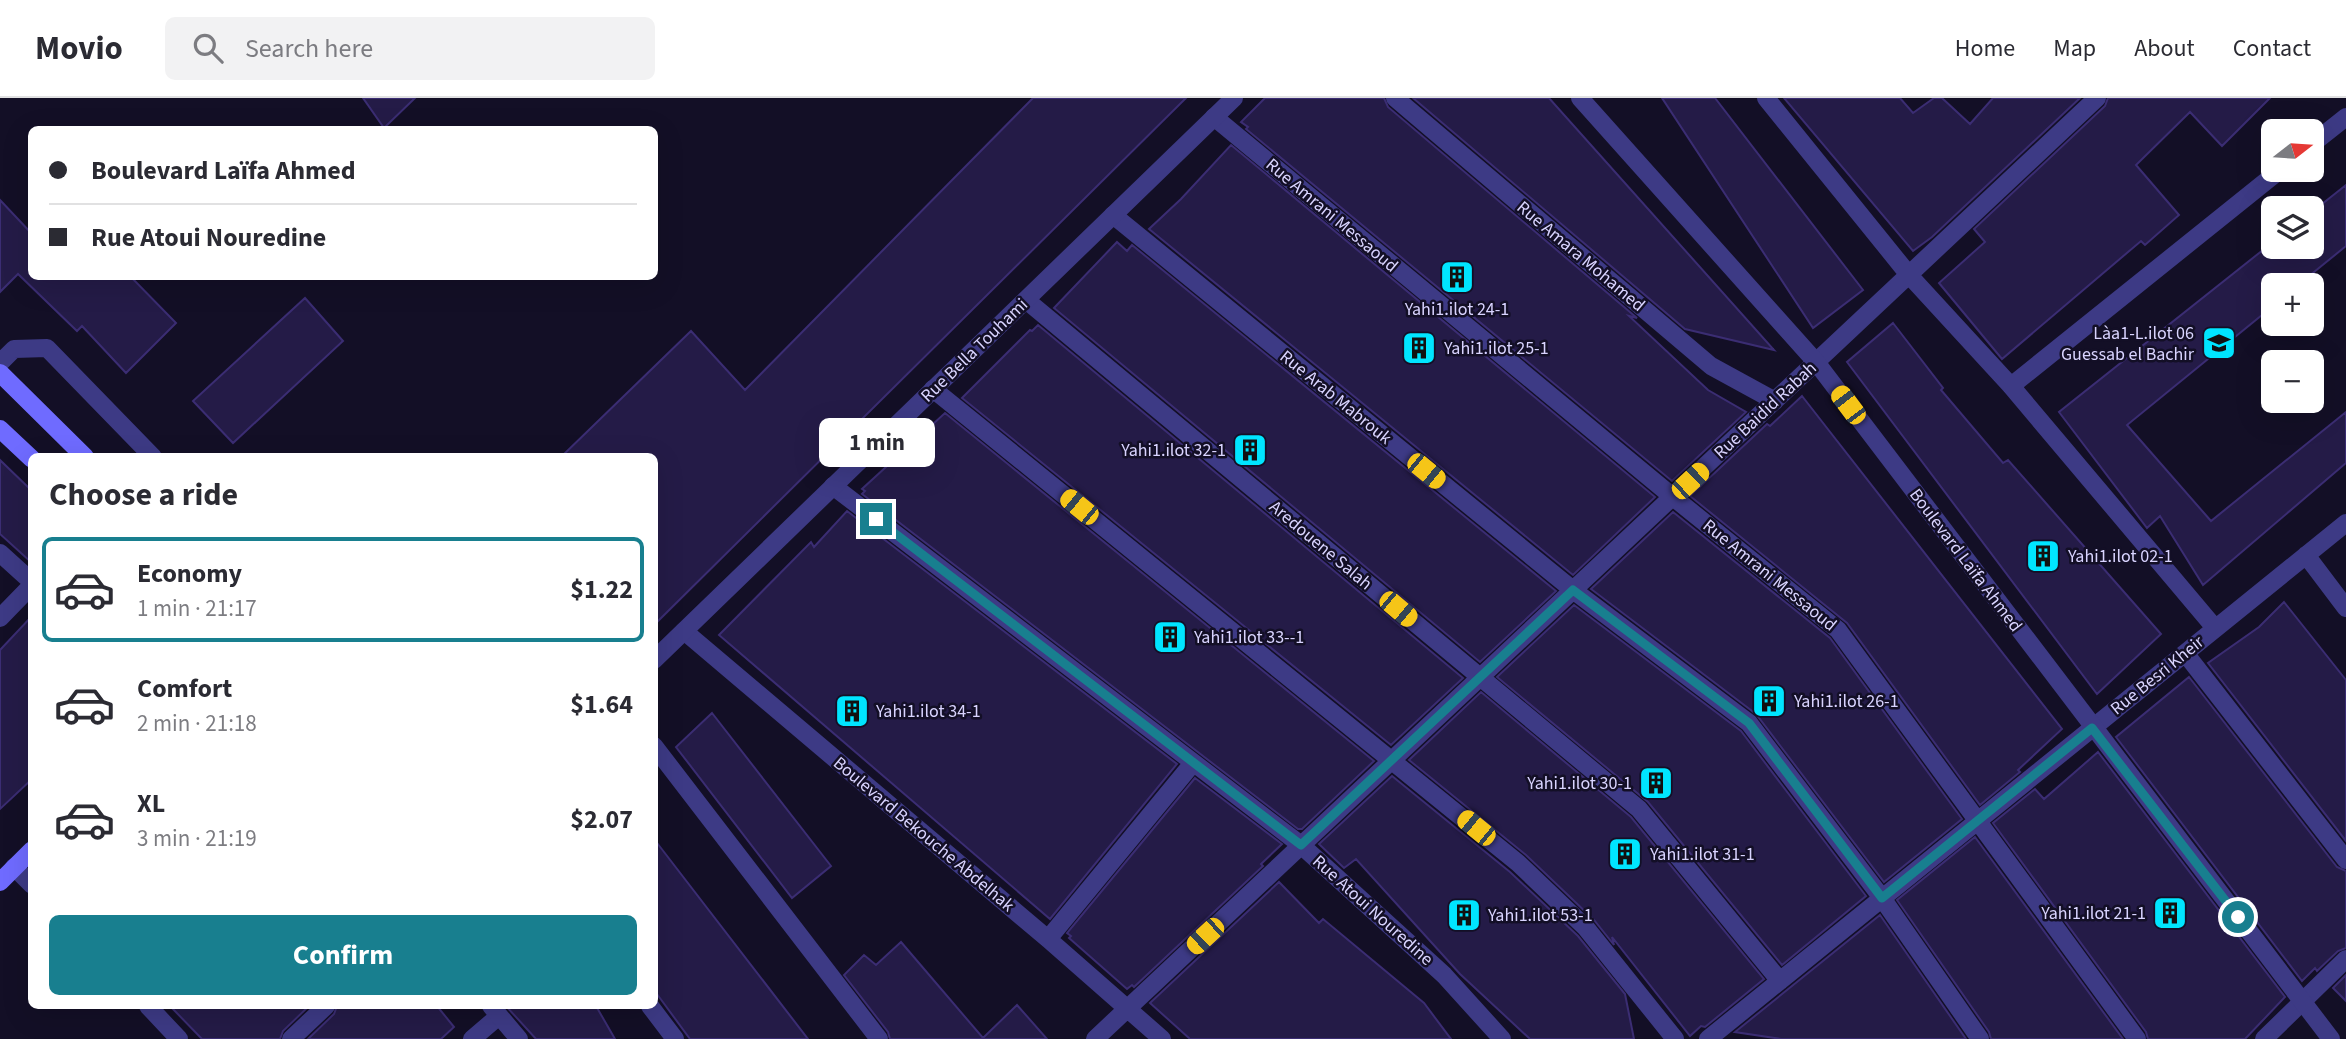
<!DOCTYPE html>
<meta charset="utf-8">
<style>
:root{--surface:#fff;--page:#f2f2f3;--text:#2b2b33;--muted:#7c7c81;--line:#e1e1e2;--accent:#187f8f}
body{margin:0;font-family:"Source Sans 3",sans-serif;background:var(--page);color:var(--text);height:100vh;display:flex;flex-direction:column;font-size:26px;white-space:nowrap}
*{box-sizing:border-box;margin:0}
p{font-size:23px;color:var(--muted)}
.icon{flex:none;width:38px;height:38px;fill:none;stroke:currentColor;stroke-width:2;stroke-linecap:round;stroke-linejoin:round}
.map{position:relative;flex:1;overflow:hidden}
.details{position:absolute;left:28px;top:355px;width:630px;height:556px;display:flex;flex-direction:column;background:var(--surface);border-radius:10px;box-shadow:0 7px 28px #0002}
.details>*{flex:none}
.hud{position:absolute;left:28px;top:28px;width:630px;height:154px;border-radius:10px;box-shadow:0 7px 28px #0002;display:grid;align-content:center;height:154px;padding:0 21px;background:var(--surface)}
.needle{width:46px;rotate:73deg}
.fabs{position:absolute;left:2261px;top:21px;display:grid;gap:14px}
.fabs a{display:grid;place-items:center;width:63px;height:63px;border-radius:10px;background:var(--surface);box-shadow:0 7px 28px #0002;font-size:35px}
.end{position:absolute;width:32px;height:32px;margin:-16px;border:9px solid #187f8f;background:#fff;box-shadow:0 0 0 4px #fff}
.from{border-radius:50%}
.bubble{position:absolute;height:49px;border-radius:10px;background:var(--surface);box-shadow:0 7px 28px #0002;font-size:23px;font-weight:700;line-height:49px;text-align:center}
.car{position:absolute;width:21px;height:42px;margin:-21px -10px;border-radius:9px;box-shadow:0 0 5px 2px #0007;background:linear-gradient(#f5c518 24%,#345 0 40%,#f5c518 0 76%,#345 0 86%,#f5c518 0)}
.hud b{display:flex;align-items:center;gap:24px;height:66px;font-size:26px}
.hud b+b{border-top:2px solid var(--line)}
.hud i{width:18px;height:18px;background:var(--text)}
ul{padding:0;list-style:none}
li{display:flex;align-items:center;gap:21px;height:105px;margin:0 14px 10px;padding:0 7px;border:4px solid transparent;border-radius:10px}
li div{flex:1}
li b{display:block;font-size:26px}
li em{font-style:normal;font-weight:700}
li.selected{border-color:var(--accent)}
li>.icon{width:63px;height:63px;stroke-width:1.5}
h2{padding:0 21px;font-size:32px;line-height:84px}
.action{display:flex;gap:14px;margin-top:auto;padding:14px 21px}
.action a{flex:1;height:80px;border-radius:10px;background:var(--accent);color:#fff;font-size:28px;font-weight:700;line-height:80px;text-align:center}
header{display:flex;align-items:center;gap:42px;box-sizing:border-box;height:98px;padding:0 35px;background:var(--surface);border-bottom:2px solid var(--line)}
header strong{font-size:33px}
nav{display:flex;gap:38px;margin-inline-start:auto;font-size:24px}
.search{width:490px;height:63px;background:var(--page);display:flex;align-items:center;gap:18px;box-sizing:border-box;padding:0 24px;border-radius:10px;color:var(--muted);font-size:26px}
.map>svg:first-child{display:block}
.building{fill:#241b47;stroke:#3b2d73;stroke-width:2}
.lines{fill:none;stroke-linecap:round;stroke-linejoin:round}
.minor{stroke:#3d3a85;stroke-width:18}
.tertiary{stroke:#3d3a85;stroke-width:18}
.secondary{stroke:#6f6bff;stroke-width:18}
.route{stroke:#187f8f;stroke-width:9}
.labels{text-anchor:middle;stroke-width:5;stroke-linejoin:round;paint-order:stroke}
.street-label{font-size:18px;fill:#d9d4ff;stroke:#130f26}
.poi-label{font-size:18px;fill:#d9d4ff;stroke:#130f26;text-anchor:start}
</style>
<header>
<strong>Movio</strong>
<div class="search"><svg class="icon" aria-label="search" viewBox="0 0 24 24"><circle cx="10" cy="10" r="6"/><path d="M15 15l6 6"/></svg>Search here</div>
<nav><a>Home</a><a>Map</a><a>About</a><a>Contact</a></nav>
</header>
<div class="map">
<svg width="2346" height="941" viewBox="0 0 2346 941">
<rect width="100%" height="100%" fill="#130f26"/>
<path class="building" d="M363,0H415L384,30Z
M1033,0H1186L654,527V359H561L691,233L745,292Z
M1265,0H1384L1388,9L1637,220L1629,218L1708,292L1746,314L1672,383L1246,31L1248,29L1241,24Z
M1413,0H1549L1774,252L1685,231Z
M1662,0H1715L1863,192L1813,230Z
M1784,0H1900L1913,15L1934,0H1942L1970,26L1993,0H2080L1932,139L1913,153Z
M2108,0H2270L2222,48L2190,14L2136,67L2179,117L2145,147L2141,143L2002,261L1939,185L1985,144L1974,131L2105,8Z
M1231,47L1655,399L1573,477L1149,131L1181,101Z
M2346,87V148L2298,187H2273V208L2127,327L2211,423L2346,314V365L2203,487L2160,418L2147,430L2059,314L2273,144V149H2312V114Z
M0,102L32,136V178H130L176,225L126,275L82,228L77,233L18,176L0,194Z
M1117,144L1127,153L1132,147L1556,493L1480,564L1054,210Z
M305,200L343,243L233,345L193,303Z
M1893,225L1943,290L1941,292L2003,365L2008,362L2161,536L2097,596L1847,264Z
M1038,227L1463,580L1391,647L962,300L1030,232L1032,233Z
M1802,298L2062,631L2018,672L2020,674L1980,707L1847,525L1690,398L1767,326L1770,328Z
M945,315L1374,663L1302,731H1298L862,396L865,393L862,391Z
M0,362L32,393V465L0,436Z
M847,413L1177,666L1050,821L719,537L811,444L814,449Z
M1673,414L1830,540L1962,721L1884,784L1756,616L1591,491Z
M2284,504L2346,582V743L2208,565L2259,529Z
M1574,507L1741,633L1866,798L1782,867L1648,704L1497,579Z
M32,518V681L0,711V552Z
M2189,579L2337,769L2346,773V850L2338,853L2317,873L2315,870L2302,883L2116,639Z
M1481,594L1631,719L1764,881L1705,929L1701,928L1690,938L1612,839L1614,847L1594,822L1526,757L1409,662Z
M712,615L831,768L792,800L676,649Z
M2098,654L2285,899L2245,941H2148L2146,934L1993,725L2035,691L2044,701Z
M1392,678L1510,774L1578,838L1625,896L1634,941H1530L1460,876L1356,761L1344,770L1319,746Z
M1195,680L1282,746L1261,766L1263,768L1134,889L1132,887L1127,891L1069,840L1071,838L1067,835Z
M1975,739L2123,941H1991L1989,934L1897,802Z
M654,741L808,941H690L654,892Z
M1279,784L1319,825L1323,821L1424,905L1451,941H1190L1150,905Z
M1880,817L1966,941H1781L1735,934Z
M901,844L983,940L1017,907L1047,941H890L888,934L844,877L864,857L876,867Z
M2346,877V903L2333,890Z
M170,908H309L283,933L280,941H202Z
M337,908H437L454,929L441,941H308L334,916Z
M506,908H596L615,941H536Z"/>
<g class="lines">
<path class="minor" d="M1395,0L1711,268L1775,303
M1766,0L1909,177L2011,288L2215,530
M1214,19L1673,399L1838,532L2137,941
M2312,46L2346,19
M1113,117L1573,492L1749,625L1882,800L1980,941
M1026,202L1639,711L1780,883
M2011,288L2280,72
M933,291L1518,765L1586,830L1675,941
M833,388L1301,747L1444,877L1502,941
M0,455L32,484
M2306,457L2346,510
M0,520L32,487
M684,533L1048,841L1162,941
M2185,555L2346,762
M654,648L879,941
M14,769L32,787
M1048,841L1193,665
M148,908L179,941
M650,908L675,941
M291,941L326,908
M472,941L499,918
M1095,941L2097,0
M1708,941L2346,425
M2264,941L2346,861"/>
<path class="tertiary" d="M1580,0L1816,264L2331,941
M0,265L14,251L47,250L153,359
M654,562L1234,0
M491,908L519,941"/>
<path class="secondary" d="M0,275L85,359
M0,331L32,361
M0,784L32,752"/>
</g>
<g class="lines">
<path class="route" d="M876,421L1301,747L1573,492L1749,625L1882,800L2092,630L2238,819"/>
</g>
<defs>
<g id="building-square" transform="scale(1.75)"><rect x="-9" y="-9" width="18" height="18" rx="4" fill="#00e5ff" stroke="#130f26"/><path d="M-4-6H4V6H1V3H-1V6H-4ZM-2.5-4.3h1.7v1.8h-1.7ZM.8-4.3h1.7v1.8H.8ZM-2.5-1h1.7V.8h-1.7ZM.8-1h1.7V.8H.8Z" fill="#111"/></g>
<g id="school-square" transform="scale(1.75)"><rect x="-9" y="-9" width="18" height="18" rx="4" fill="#00e5ff" stroke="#130f26"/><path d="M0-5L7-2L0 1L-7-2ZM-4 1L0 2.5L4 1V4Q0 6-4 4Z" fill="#111"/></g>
</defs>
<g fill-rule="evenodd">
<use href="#building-square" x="1457" y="179"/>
<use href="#school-square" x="2219" y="245"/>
<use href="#building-square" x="1419" y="250"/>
<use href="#building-square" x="1250" y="352"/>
<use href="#building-square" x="2043" y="458"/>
<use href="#building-square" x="1170" y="539"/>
<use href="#building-square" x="1769" y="603"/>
<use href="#building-square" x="852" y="613"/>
<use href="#building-square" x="1656" y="685"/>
<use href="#building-square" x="1625" y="756"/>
<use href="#building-square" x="2170" y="815"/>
<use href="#building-square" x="1464" y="817"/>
</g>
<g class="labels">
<g class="street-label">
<text transform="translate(1332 117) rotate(40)" y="6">Rue Amrani Messaoud</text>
<text transform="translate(1581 158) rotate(40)" y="6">Rue Amara Mohamed</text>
<text transform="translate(974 252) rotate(-44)" y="6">Rue Bella Touhami</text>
<text transform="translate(1336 299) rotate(39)" y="6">Rue Arab Mabrouk</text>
<text transform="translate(1765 312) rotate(-43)" y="6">Rue Baidid Rabah</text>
<text transform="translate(1321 447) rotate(40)" y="6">Aredouene Salah</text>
<text transform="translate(1966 462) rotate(53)" y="6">Boulevard Laïfa Ahmed</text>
<text transform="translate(1770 477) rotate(39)" y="6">Rue Amrani Messaoud</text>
<text transform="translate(2157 577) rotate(-39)" y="6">Rue Besri Kheir</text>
<text transform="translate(924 736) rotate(40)" y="6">Boulevard Bekouche Abdelhak</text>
<text transform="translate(1373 812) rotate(42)" y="6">Rue Atoui Nouredine</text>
</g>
<g class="poi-label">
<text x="1457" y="217" text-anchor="middle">Yahi1.ilot 24-1</text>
<text x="2194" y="241" text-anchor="end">Làa1-L.ilot 06<tspan x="2194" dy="21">Guessab el Bachir</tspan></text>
<text x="1444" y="256">Yahi1.ilot 25-1</text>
<text x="1226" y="358" text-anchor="end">Yahi1.ilot 32-1</text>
<text x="2068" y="464">Yahi1.ilot 02-1</text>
<text x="1194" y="545">Yahi1.ilot 33--1</text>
<text x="1794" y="609">Yahi1.ilot 26-1</text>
<text x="876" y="619">Yahi1.ilot 34-1</text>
<text x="1632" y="691" text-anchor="end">Yahi1.ilot 30-1</text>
<text x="1650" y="762">Yahi1.ilot 31-1</text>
<text x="2146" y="821" text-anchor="end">Yahi1.ilot 21-1</text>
<text x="1488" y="823">Yahi1.ilot 53-1</text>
</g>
</g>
</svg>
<div class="fabs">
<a><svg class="needle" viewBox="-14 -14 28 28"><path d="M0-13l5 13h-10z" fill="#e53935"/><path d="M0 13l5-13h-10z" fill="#7c7c81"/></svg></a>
<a><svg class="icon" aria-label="layers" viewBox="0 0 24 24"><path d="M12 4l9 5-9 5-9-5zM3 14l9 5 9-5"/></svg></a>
<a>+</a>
<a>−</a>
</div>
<i class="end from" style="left:2238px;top:819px"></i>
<i class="end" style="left:876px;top:421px"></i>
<div class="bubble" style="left:819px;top:320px;width:116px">1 min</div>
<i class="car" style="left:1848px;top:307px;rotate:323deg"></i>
<i class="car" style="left:1426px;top:373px;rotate:129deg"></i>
<i class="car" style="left:1690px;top:383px;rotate:47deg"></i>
<i class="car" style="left:1079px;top:409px;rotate:309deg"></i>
<i class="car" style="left:1398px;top:511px;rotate:130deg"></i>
<i class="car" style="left:1476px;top:730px;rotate:309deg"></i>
<i class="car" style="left:1205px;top:838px;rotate:227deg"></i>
<div class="hud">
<b><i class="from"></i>Boulevard Laïfa Ahmed</b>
<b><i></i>Rue Atoui Nouredine</b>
</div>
<section class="details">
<h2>Choose a ride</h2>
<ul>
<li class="selected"><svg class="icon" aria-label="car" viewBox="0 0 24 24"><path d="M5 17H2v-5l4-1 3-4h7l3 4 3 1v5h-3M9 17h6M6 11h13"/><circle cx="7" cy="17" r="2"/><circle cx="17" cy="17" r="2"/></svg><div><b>Economy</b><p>1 min · 21:17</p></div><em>$1.22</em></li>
<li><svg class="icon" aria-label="car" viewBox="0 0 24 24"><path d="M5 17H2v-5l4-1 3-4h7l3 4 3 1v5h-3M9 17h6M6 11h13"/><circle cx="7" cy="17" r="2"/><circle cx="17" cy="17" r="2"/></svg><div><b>Comfort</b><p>2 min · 21:18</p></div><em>$1.64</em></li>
<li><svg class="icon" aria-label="car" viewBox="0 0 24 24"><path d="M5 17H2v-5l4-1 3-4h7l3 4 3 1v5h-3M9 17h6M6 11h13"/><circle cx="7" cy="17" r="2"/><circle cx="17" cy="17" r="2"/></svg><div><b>XL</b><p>3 min · 21:19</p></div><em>$2.07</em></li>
</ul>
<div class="action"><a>Confirm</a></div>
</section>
</div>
